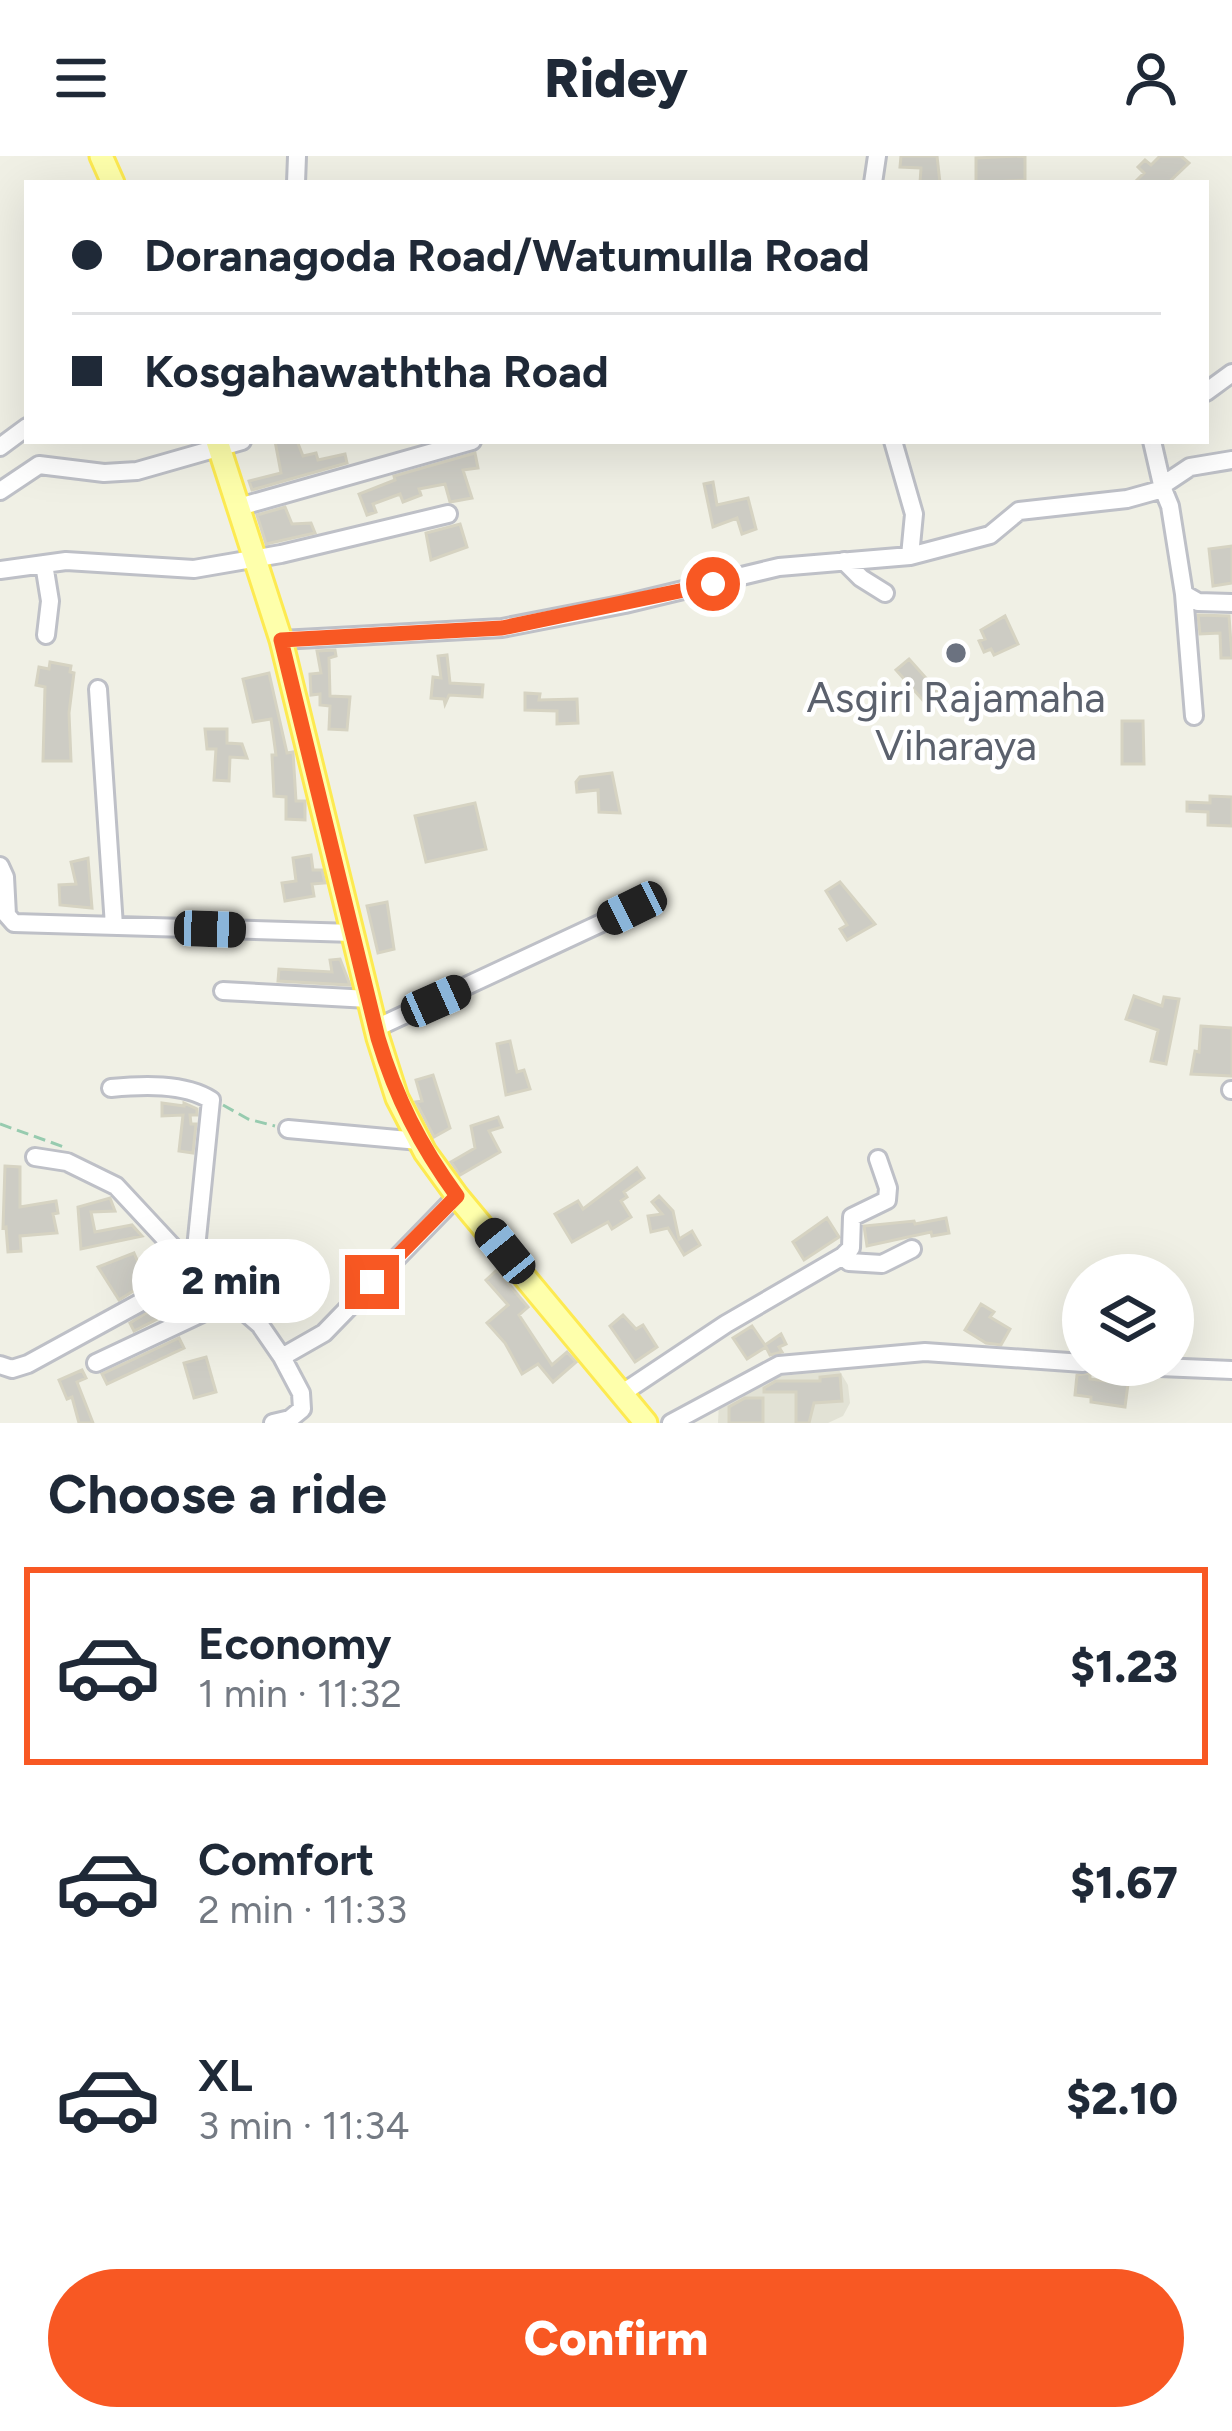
<!DOCTYPE html>
<meta charset="utf-8">
<style>
:root{--surface:#fff;--page:#f2f2f3;--text:#1f2937;--muted:#747a83;--line:#e0e1e3;--accent:#f85823}
body{margin:0;font-family:Figtree,sans-serif;background:var(--page);color:var(--text);height:100vh;display:flex;flex-direction:column;font-size:45px;white-space:nowrap}
*{box-sizing:border-box;margin:0}
p{font-size:39px;color:var(--muted)}
.icon{flex:none;width:66px;height:66px;fill:none;stroke:currentColor;stroke-width:2;stroke-linecap:round;stroke-linejoin:round}
.map{position:relative;height:1267px;overflow:hidden}
.sheet{display:flex;flex-direction:column;background:var(--surface);flex:1}
.sheet>*{flex:none}
.hud{position:absolute;left:24px;top:24px;width:1185px;height:264px;border-radius:0px;box-shadow:0 12px 48px #0002;display:grid;align-content:center;height:264px;padding:0 48px;background:var(--surface)}
.tools{position:absolute;left:1062px;top:1098px;display:grid;gap:24px}
.tools a{display:grid;place-items:center;width:132px;height:132px;border-radius:50%;background:var(--surface);box-shadow:0 12px 48px #0002;font-size:60px}
.end{position:absolute;width:54px;height:54px;margin:-27px;border:15px solid #f85823;background:#fff;box-shadow:0 0 0 6px #fff}
.from{border-radius:50%}
.bubble{position:absolute;height:84px;border-radius:42px;background:var(--surface);box-shadow:0 12px 48px #0002;font-size:39px;font-weight:800;line-height:84px;text-align:center}
.car{position:absolute;width:36px;height:72px;margin:-36px -18px;border-radius:15px;box-shadow:0 0 9px 3px #0007;background:linear-gradient(#222 24%,#8ab4d8 0 40%,#222 0 76%,#8ab4d8 0 86%,#222 0)}
.hud b{display:flex;align-items:center;gap:42px;height:114px;font-size:45px}
.hud b+b{border-top:3px solid var(--line)}
.hud i{width:30px;height:30px;background:var(--text)}
ul{padding:0;list-style:none}
li{display:flex;align-items:center;gap:36px;height:198px;margin:0 24px 18px;padding:0 24px;border:6px solid transparent;border-radius:0px}
li div{flex:1}
li b{display:block;font-size:45px}
li em{font-style:normal;font-weight:800}
li.active{border-color:var(--accent)}
li>.icon{width:108px;height:108px;stroke-width:1.5}
h2{padding:0 48px;font-size:54px;line-height:144px}
.action{display:flex;gap:24px;margin-top:auto;padding:24px 48px}
.action a{flex:1;height:138px;border-radius:72px;background:var(--accent);color:#fff;font-size:48px;font-weight:800;line-height:138px;text-align:center}
header{display:flex;justify-content:space-between;align-items:center;height:156px;padding:0 48px;background:var(--surface);font-size:54px;font-weight:800}
.map>svg:first-child{display:block}
.education{fill:#e2e2d5}
.building{fill:#cdccc4;stroke:#d6d3c2;stroke-width:3}
.lines{fill:none;stroke-linecap:round;stroke-linejoin:round}
.minor-casing{stroke:#bec0c7;stroke-width:22}
.major-casing{stroke:#fdea51;stroke-width:27}
.path{stroke:#97cbaf;stroke-width:3;stroke-dasharray:12 6;stroke-linecap:butt}
.minor{stroke:#fff;stroke-width:16}
.major{stroke:#feffab;stroke-width:21}
.route{stroke:#f85823;stroke-width:15}
.worship-dot{fill:#6b7280;stroke:#fff;stroke-width:4.5}
.labels{text-anchor:middle;stroke-width:9;stroke-linejoin:round;paint-order:stroke}
.worship-label{font-size:42px;fill:#5b616d;stroke:#fff}
</style>
<header><svg class="icon" aria-label="menu" viewBox="0 0 24 24"><path d="M4 6h16M4 12h16M4 18h16"/></svg>Ridey<svg class="icon" aria-label="person" viewBox="0 0 24 24"><circle cx="12" cy="8" r="4"/><path d="M4 21q1-7 8-7t8 7"/></svg></header>
<div class="map">
<svg width="1232" height="1267" viewBox="0 0 1232 1267">
<rect width="100%" height="100%" fill="#f0f0e5"/>
<path class="education" d="M839,1214L848,1229L850,1247L843,1260L828,1267H718L719,1245L763,1222Z"/>
<path class="building" d="M901,0H937L940,27H920L921,12L900,11Z
M1020,0L1025,1V24L976,27V2Z
M1160,0H1181L1189,7L1168,27H1134L1144,17L1138,11L1145,4L1151,9Z
M275,285H297L303,300L316,297L318,304L345,298L347,307L252,334L249,325L281,317Z
M475,297L478,312L463,314L472,342L450,346L445,328L419,333L421,339L403,346L400,338L373,348L376,356L367,359L359,338L395,324L394,320Z
M713,326L717,349L748,342L756,373L742,378L737,362L713,371L704,328Z
M285,351L292,368L311,367L315,377L266,388L257,359Z
M460,368L467,391L431,404L426,377Z
M1232,390V427L1213,430L1209,393Z
M1198,459L1229,460L1232,502H1221L1220,477L1200,478Z
M1005,460L1018,488L994,499L991,493L984,496L979,485L985,483L981,474Z
M335,494L336,500L329,502L330,540L350,541L347,574L329,573L330,550L320,549V538L311,539L310,518L321,517L317,495Z
M447,499L450,527L483,529L482,541L449,539L445,548L444,543L431,542L433,521L441,522L438,500Z
M909,503L942,540L929,551L896,514Z
M50,506L71,510L70,516L74,517L69,557L71,605H43L45,531L36,529L39,511L49,513Z
M269,517L287,597L293,596L296,645H305V664L286,663V641L274,640L272,599H276L271,563L253,566L243,523Z
M525,537L540,538L539,544L577,543L578,567L557,568V555L525,554Z
M1122,565H1143L1144,608H1122Z
M205,573H227V587L242,588L247,602L230,601L229,625L214,624L216,593H207Z
M612,617L620,657L599,656L598,634L577,636L576,626L580,621Z
M1210,640L1232,641V670L1208,669V656L1187,655V646L1210,647Z
M475,647L486,693L426,706L415,660Z
M311,699L313,714H322L325,727L312,728L314,740L285,745L282,727L296,725L293,702Z
M88,702L92,752L60,749L59,729L76,728L71,706Z
M840,726L875,768L847,784L840,773L847,769L826,735Z
M387,746L394,793L378,797L367,750Z
M340,803L350,829L278,825L279,813L332,816L330,804Z
M1134,840L1162,850L1164,841L1179,843L1166,908L1151,905L1158,874L1126,863Z
M1201,870L1232,872V920L1191,918L1195,895L1199,896Z
M510,885L517,916L524,914L530,933L506,939L497,888Z
M433,919L450,972L434,981L416,946L422,945L416,924Z
M162,947L184,950V947L197,953V959H190L191,968H196L193,997L179,995L183,959L162,960Z
M498,961L502,971L489,975L500,996L460,1019L451,1006L475,992L471,970Z
M5,1010L20,1011V1051L56,1045L58,1057L53,1058L57,1077L20,1080L21,1095L8,1096L6,1071L3,1072Z
M637,1012L644,1022L624,1036L627,1041L621,1045L631,1061L612,1073L608,1066L572,1086L555,1058L578,1045L583,1053Z
M659,1040L673,1055L679,1083L692,1075L700,1089L684,1099L668,1072L651,1076L648,1060L662,1058L652,1046Z
M110,1042L115,1055L91,1056L95,1076L132,1069L142,1080L81,1093L78,1051Z
M827,1062L839,1081L804,1104L793,1086Z
M946,1062L949,1077L932,1080L931,1076L867,1090L864,1070L914,1065L915,1068Z
M134,1097L142,1115L167,1103L173,1110L119,1144L98,1111Z
M497,1114L528,1151L519,1159L552,1209L567,1196L576,1206L553,1226L538,1208L522,1218L505,1187L487,1167L508,1149L486,1124Z
M272,1124L291,1140L300,1130L315,1143L297,1163L290,1156L286,1160L260,1137Z
M193,1128L204,1139L134,1175L130,1167Z
M981,1148L994,1156L990,1161L1010,1173L1001,1189L986,1187L965,1174Z
M623,1159L636,1173L643,1169L657,1191L635,1206L610,1170Z
M752,1170L765,1189L781,1178L786,1188L779,1191L782,1196L770,1199L766,1191L747,1203L733,1182Z
M179,1182L184,1192L107,1228L102,1218Z
M206,1201L216,1236L194,1242L184,1207Z
M82,1214L86,1222L77,1226L93,1267H79L72,1241L67,1243L59,1224Z
M1090,1217V1223L1128,1228L1125,1251L1091,1246V1241L1075,1239L1077,1219Z
M840,1219L842,1245L814,1247L809,1267H796V1236H764V1232L776,1225H820V1221Z
M745,1242H763V1267H729V1251Z"/>
<g class="lines">
<g class="minor-casing">
<path id="minor" d="M296,27L297,0
M873,27L877,0
M1206,236L1232,217
M0,291L27,271
M1163,329L1190,311L1232,304
M1163,333L1170,350L1184,438L1198,446L1232,447
M0,335L39,309L104,317L137,315L242,285
M239,351L472,285
M910,400L990,379L1019,355L1127,343L1163,333L1152,285
M844,405L861,422L885,437
M44,408L50,445L46,479
M0,414L66,405L194,413L281,398L448,358
M1184,438L1194,560
M281,484L502,472L625,448L779,411L910,400L914,358L893,285
M98,533L114,770
M0,710L5,721L7,759L14,767L354,777
M223,835L369,843
M376,872L653,743
M1231,934H1232
M288,973L419,985
M35,1001L67,1006L116,1030L183,1102L260,1169L282,1201L324,1177L457,1040
M843,1100L849,1106L882,1108L912,1093
M96,1207L234,1142
M0,1209L12,1213L28,1208L145,1144L194,1112L211,944C184,927 142,929 111,932
M1111,1209L1232,1214
M621,1238L726,1168L843,1100L851,1092L852,1061L887,1044L888,1032L878,1003
M273,1267L290,1263L302,1253L301,1237L282,1201
M671,1267L779,1209L925,1196L1083,1207"/>
</g>
<g class="major-casing">
<path id="major" d="M101,0L113,27
M217,285L281,484L378,882L397,942L425,996L457,1040L646,1267"/>
</g>
<path class="path" d="M223,949L248,963L275,970
M0,968L64,991"/>
<use href="#minor" class="minor"/>
<use href="#major" class="major"/>
</g>
<g class="lines">
<path class="route" d="M372,1126L457,1040C420,989 396,942 378,882L281,484L502,472L713,428"/>
</g>
<circle class="worship-dot" cx="956" cy="497" r="12"/>
<g class="labels">
<g class="worship-label">
<text x="956" y="556">Asgiri Rajamaha<tspan x="956" dy="48">Viharaya</tspan></text>
</g>
</g>
</svg>
<div class="tools">
<a><svg class="icon" aria-label="layers" viewBox="0 0 24 24"><path d="M12 4l9 5-9 5-9-5zM3 14l9 5 9-5"/></svg></a>
</div>
<i class="end from" style="left:713px;top:428px"></i>
<i class="end" style="left:372px;top:1126px"></i>
<div class="bubble" style="left:132px;top:1083px;width:198px">2 min</div>
<i class="car" style="left:632px;top:752px;rotate:244deg"></i>
<i class="car" style="left:210px;top:773px;rotate:92deg"></i>
<i class="car" style="left:436px;top:845px;rotate:66deg"></i>
<i class="car" style="left:505px;top:1095px;rotate:321deg"></i>
<div class="hud">
<b><i class="from"></i>Doranagoda Road/Watumulla Road</b>
<b><i></i>Kosgahawaththa Road</b>
</div>
</div>
<section class="sheet">
<h2>Choose a ride</h2>
<ul>
<li class="active"><svg class="icon" aria-label="car" viewBox="0 0 24 24"><path d="M5 17H2v-5l4-1 3-4h7l3 4 3 1v5h-3M9 17h6M6 11h13"/><circle cx="7" cy="17" r="2"/><circle cx="17" cy="17" r="2"/></svg><div><b>Economy</b><p>1 min · 11:32</p></div><em>$1.23</em></li>
<li><svg class="icon" aria-label="car" viewBox="0 0 24 24"><path d="M5 17H2v-5l4-1 3-4h7l3 4 3 1v5h-3M9 17h6M6 11h13"/><circle cx="7" cy="17" r="2"/><circle cx="17" cy="17" r="2"/></svg><div><b>Comfort</b><p>2 min · 11:33</p></div><em>$1.67</em></li>
<li><svg class="icon" aria-label="car" viewBox="0 0 24 24"><path d="M5 17H2v-5l4-1 3-4h7l3 4 3 1v5h-3M9 17h6M6 11h13"/><circle cx="7" cy="17" r="2"/><circle cx="17" cy="17" r="2"/></svg><div><b>XL</b><p>3 min · 11:34</p></div><em>$2.10</em></li>
</ul>
<div class="action"><a>Confirm</a></div>
</section>
